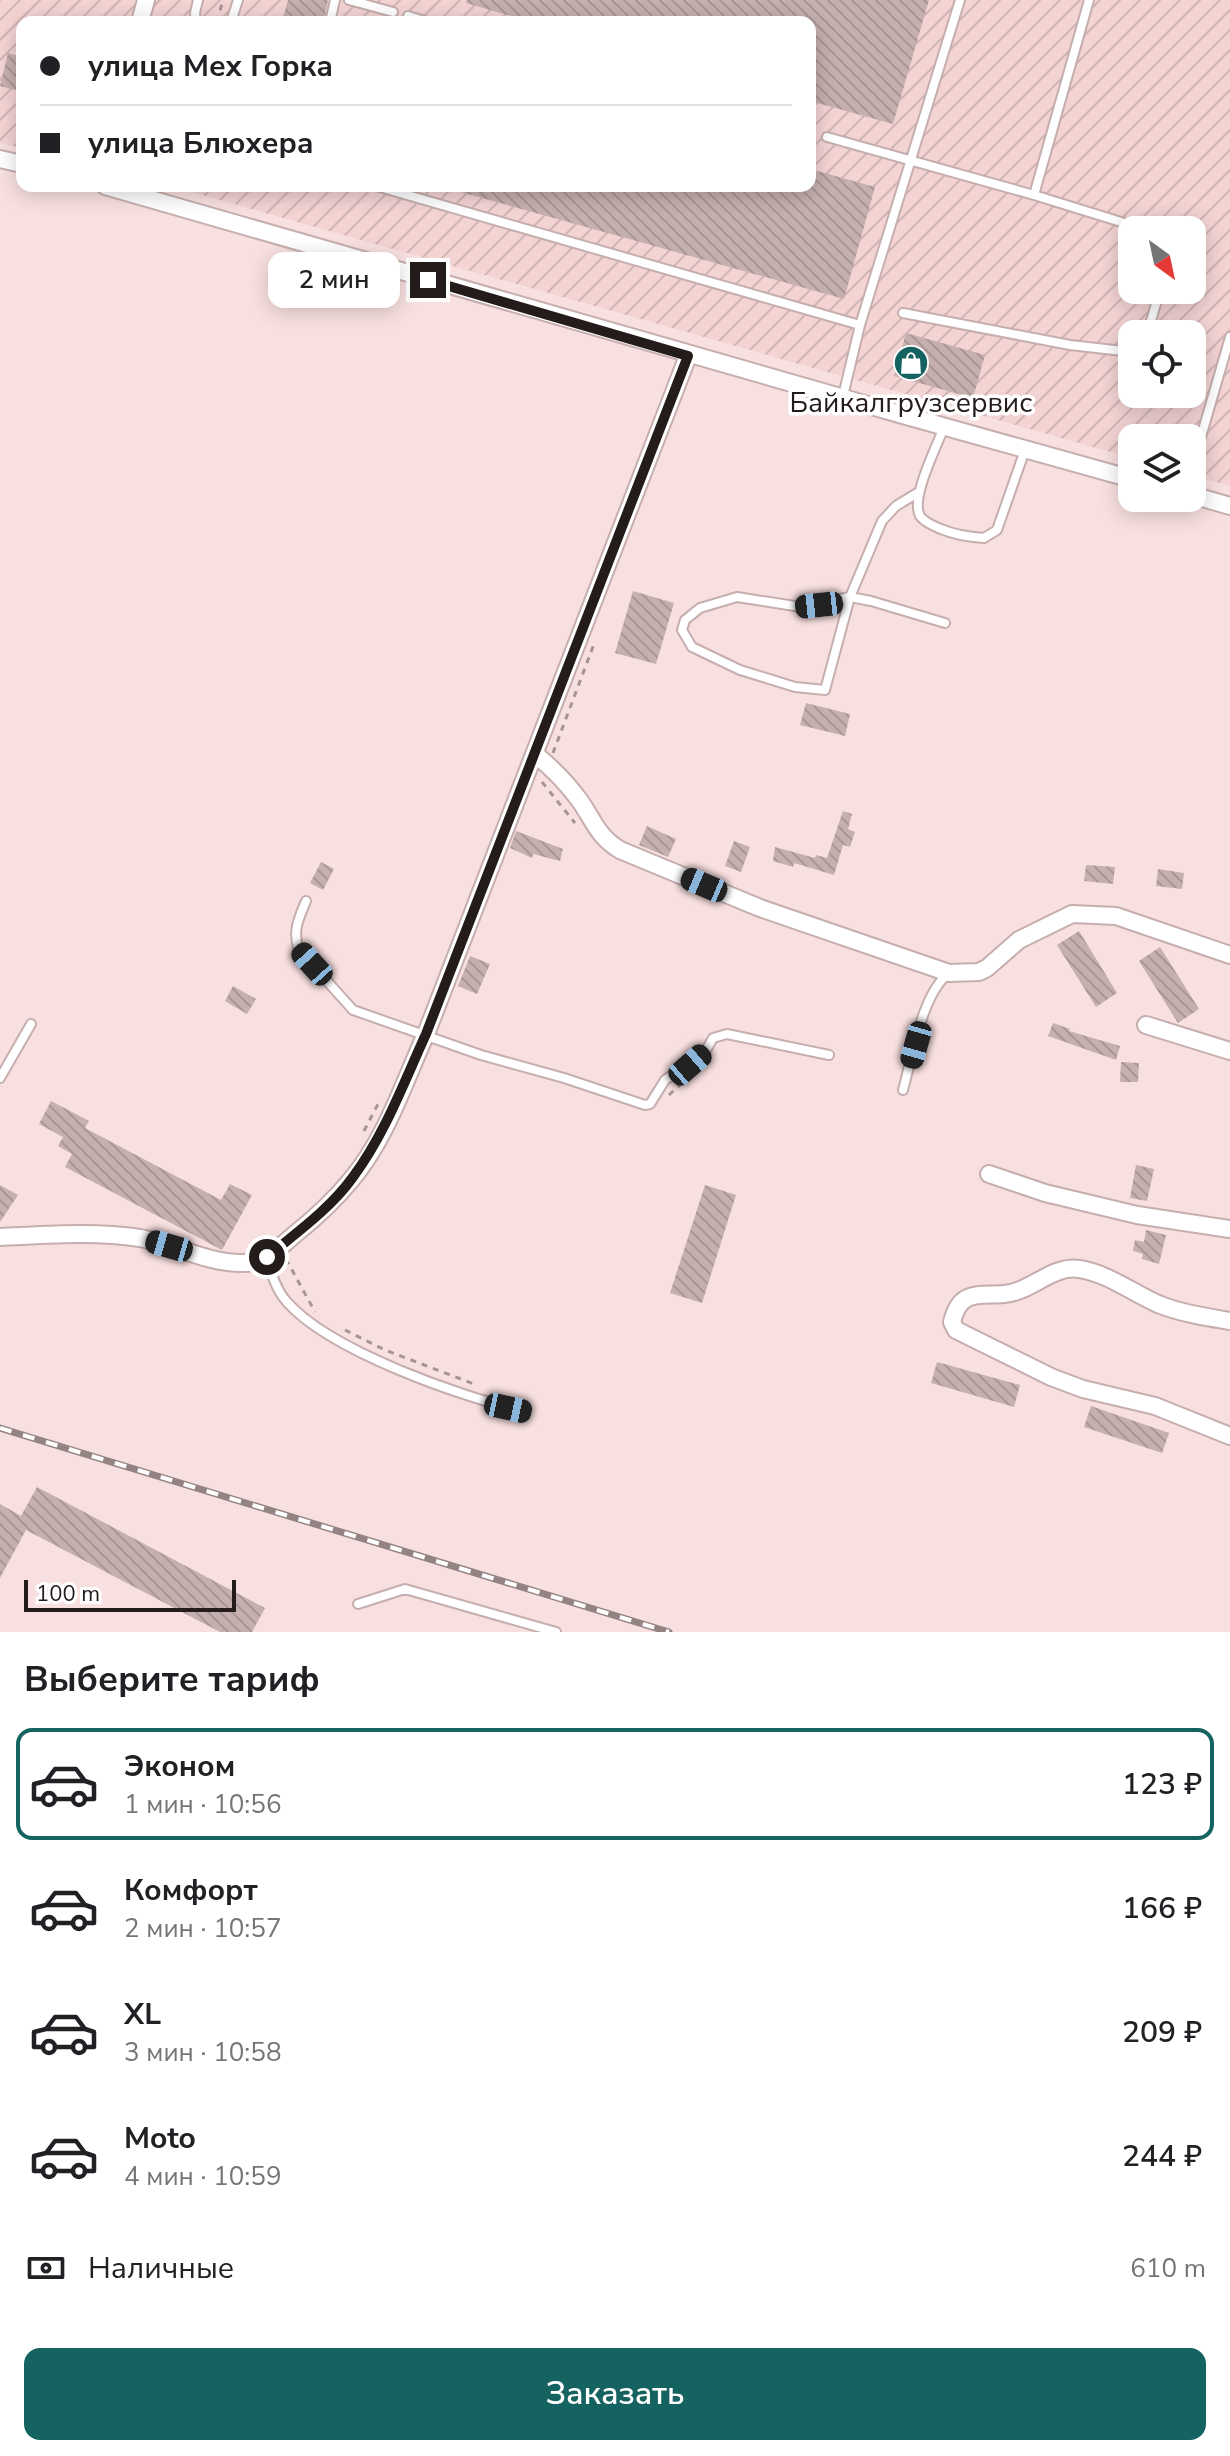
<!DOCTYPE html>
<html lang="ru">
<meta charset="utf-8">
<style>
:root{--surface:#fff;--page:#f6f6f6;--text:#202124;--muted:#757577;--line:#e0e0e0;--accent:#156360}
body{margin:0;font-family:"Nunito Sans",sans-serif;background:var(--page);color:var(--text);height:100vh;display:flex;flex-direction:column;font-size:30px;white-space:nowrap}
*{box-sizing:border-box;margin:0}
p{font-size:26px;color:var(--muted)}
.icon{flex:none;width:44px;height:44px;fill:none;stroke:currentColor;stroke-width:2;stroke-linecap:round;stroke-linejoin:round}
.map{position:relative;height:1632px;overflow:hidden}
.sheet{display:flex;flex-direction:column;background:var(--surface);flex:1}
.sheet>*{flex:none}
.guide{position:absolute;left:16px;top:16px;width:800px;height:176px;border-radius:16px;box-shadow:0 4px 20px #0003;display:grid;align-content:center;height:176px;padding:0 24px;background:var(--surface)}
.needle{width:52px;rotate:147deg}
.controls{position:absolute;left:1118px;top:216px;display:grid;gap:16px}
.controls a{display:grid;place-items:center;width:88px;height:88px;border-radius:16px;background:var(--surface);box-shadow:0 4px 20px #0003;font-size:40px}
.scale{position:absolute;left:24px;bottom:20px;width:212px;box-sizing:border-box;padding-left:8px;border:4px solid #241b1b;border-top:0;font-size:22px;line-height:28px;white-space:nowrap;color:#241b1b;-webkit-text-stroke:6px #fff;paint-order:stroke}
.end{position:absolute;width:36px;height:36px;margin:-18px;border:10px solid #241b1b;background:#fff;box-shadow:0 0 0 4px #fff}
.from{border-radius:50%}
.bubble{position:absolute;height:56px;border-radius:16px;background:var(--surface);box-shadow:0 4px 20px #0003;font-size:26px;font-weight:600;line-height:56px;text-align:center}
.car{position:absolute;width:24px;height:48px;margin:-24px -12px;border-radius:10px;box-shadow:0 0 6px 2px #0007;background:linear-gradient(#222 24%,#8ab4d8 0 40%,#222 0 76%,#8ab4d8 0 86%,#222 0)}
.guide b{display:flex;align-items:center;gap:28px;height:76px;font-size:30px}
.guide b+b{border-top:2px solid var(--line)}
.guide i{width:20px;height:20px;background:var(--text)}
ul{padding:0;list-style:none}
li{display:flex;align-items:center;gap:24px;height:112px;margin:0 16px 12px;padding:0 8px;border:4px solid transparent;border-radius:16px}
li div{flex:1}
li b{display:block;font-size:30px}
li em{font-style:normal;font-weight:600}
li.current{border-color:var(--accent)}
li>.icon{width:72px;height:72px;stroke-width:1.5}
h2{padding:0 24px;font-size:36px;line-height:96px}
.pay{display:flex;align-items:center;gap:20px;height:88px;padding:0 24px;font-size:30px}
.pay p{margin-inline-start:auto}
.primary-button{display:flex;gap:16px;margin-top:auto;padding:16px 24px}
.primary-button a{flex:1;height:92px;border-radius:16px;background:var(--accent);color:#fff;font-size:32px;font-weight:600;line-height:92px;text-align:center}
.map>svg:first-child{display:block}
.industrial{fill:url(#industrial-furrows);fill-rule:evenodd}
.building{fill:url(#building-back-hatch)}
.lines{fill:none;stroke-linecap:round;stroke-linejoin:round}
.lane-casing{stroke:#c6aeae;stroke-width:12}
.street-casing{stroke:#c6aeae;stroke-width:20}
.path{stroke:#a69393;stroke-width:3;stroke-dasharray:6 6;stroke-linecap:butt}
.lane{stroke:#fff;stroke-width:8}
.street{stroke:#fff;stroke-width:16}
.rail-casing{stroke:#948383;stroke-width:7}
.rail{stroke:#fff;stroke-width:4;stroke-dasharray:12;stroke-linecap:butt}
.route{stroke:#241b1b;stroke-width:10}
.labels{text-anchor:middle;stroke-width:7;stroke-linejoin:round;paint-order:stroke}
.poi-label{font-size:28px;fill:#241b1b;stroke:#fff}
</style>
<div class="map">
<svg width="1230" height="1632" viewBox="0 0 1230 1632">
<defs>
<pattern id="industrial-furrows" width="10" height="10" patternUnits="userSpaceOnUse" patternTransform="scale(2)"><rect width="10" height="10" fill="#f4d3d3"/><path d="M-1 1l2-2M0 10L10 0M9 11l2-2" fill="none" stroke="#d1b5b5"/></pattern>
<pattern id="building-back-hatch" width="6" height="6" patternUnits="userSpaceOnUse" patternTransform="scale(2)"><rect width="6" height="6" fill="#c6afaf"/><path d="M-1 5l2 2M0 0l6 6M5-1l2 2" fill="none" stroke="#aa9696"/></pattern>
</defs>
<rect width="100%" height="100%" fill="#f9e0e0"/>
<path class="industrial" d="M0,0H1230V486L1192,475V438H1132V458L170,186H810V22H22V148L0,143ZM1132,230H1192V290H1132ZM1132,334H1192V394H1132Z"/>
<path class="building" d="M288,0H328L323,22H282Z
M467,0H929L893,124L810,101V22H532L466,3Z
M8,53L22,57V81L19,91L0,86Z
M810,169L875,187L844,299L450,189L451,186H810Z
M906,333L985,355L973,398L894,376Z
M633,591L674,603L656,664L615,653Z
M806,703L850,714L845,736L800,725Z
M843,811L852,814L848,829L855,832L850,847L843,845L834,875L794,863L793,867L773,861L775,847L815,858L816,855L827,858Z
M647,826L676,839L668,857L639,845Z
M516,831L563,849L560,861L533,854L532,858L510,848Z
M734,841L750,847L741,872L725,866Z
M321,862L334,869L323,890L310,883Z
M1086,865L1115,867L1113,884L1084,881Z
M1158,869L1184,873L1182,889L1156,886Z
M1079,931L1117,993L1096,1007L1057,945Z
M1160,947L1199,1009L1178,1023L1139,961Z
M470,956L490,964L477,994L458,986Z
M233,986L256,999L247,1014L225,1001Z
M1053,1023L1070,1029L1069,1031L1120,1046L1116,1060L1048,1036Z
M1121,1062L1139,1063L1138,1082H1120Z
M51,1101L89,1121L85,1128L221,1200L230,1184L252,1195L222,1250L65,1167L72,1154L58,1146L63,1137L39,1124Z
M1136,1165L1154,1169L1147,1201L1130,1198Z
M0,1185L18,1195L0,1222Z
M705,1185L736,1195L702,1303L670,1293Z
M1146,1230L1166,1235L1159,1264L1142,1259L1143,1254L1133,1251L1135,1240L1144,1242Z
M937,1362L1020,1385L1014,1407L931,1383Z
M1091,1406L1169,1433L1162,1453L1084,1427Z
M37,1487L265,1608L252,1632H220L26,1530L0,1578V1504L21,1516Z"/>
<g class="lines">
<g class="lane-casing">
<path id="lane" d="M349,0L393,12
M408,16L428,22
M196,22L195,13L198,0
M231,22L238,0
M330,22L335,0
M827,137L1034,195L1147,230
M376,186L860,325
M1034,195L1089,0
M903,313L1070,345L1123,351L1132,349
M1145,334L1151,321L1160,290
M843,396L860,325L960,0
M944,427C937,446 910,498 920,516C925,523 934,526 941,529C955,535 969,537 984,538L997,530L1025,450
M1192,468L1230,337
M919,492L896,506L882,521L850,597L825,690L795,687L740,670L692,647L682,630L685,620L700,608L737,597L801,607L850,597L871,601L945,623
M306,901C299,918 292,931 299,950L353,1010L481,1055L564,1078L645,1105L650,1104L665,1080L705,1052L713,1038L727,1034L829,1055
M0,1078L31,1024
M903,1090C912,1058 922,994 948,974
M267,1257C271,1273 276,1290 287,1302C329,1350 462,1398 525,1411
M358,1604L405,1589L556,1632"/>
</g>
<g class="street-casing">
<path id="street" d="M140,22L146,0
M0,159L22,164
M105,186C447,286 789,384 1132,479
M1192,495L1230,506
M535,754C552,768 567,783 580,801C594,821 598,837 620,850L760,908L949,973L979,972L987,968L1019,940L1072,914L1116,916L1230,955
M1146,1025L1230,1051
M989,1174L1045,1193L1137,1215L1230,1229
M0,1237C47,1235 94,1231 140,1238C174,1244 206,1263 241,1263C263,1264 278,1249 294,1235C314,1219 334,1201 351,1180C386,1139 404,1082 426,1034L688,356
M1230,1321C1206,1317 1180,1313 1158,1304C1133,1293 1107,1273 1079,1269C1052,1265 1031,1292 1004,1294C978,1296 960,1289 952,1322L956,1330L1051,1377L1083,1389L1155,1406L1230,1436"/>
</g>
<path class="path" d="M217,22L223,0
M553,753L594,644
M542,782L575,823
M669,1095L684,1081
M364,1131L379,1102
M286,1259L315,1312
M345,1330L385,1350L474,1384"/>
<use href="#lane" class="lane"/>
<use href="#street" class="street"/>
<g class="rail-casing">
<path id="rail" d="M0,1428L669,1632"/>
</g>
<use href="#rail" class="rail"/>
</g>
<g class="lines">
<path class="route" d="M267,1257C296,1233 331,1208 353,1177C385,1134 404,1082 426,1034L688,356L428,280"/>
</g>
<defs>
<g id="shop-disc" transform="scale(1.8)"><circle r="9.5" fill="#156360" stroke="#fff"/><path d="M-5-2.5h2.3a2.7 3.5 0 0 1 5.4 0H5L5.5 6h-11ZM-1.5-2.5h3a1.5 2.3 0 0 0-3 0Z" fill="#fff"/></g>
</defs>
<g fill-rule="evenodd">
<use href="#shop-disc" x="911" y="363"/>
</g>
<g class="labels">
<g class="poi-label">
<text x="911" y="412">Байкалгрузсервис</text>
</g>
</g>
</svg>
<div class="controls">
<a><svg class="needle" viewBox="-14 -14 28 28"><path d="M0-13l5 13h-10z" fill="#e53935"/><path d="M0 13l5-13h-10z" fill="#757577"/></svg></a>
<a><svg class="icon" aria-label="locate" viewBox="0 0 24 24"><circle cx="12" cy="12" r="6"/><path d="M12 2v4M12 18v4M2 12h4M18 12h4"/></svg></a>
<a><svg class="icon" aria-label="layers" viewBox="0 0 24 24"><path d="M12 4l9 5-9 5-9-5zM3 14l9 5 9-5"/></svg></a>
</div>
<div class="scale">100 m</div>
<i class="end from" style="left:267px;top:1257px"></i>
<i class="end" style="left:428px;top:280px"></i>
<div class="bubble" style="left:268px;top:252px;width:132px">2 мин</div>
<i class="car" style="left:819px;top:605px;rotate:264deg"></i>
<i class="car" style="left:704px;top:885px;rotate:293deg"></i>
<i class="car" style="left:312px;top:964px;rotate:318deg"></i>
<i class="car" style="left:916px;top:1045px;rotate:196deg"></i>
<i class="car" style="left:690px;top:1065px;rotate:49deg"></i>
<i class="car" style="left:169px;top:1246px;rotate:286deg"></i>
<i class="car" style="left:508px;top:1408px;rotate:102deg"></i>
<div class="guide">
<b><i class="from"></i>улица Мех Горка</b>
<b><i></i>улица Блюхера</b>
</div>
</div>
<section class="sheet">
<h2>Выберите тариф</h2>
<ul>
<li class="current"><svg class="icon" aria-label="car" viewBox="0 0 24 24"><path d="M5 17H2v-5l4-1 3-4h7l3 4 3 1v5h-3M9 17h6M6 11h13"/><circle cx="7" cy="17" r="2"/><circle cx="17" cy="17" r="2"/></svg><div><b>Эконом</b><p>1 мин · 10:56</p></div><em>123 ₽</em></li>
<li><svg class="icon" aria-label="car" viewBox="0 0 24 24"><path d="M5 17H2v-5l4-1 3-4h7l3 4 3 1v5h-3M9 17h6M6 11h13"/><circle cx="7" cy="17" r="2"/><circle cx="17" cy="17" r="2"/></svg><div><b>Комфорт</b><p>2 мин · 10:57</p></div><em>166 ₽</em></li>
<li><svg class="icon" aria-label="car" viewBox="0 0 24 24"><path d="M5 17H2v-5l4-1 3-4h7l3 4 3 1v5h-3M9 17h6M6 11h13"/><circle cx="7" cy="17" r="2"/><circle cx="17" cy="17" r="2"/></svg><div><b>XL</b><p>3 мин · 10:58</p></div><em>209 ₽</em></li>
<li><svg class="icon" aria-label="car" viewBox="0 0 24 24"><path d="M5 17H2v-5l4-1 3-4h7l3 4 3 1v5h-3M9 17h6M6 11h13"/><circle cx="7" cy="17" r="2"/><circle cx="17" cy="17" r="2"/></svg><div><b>Moto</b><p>4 мин · 10:59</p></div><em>244 ₽</em></li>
</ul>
<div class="pay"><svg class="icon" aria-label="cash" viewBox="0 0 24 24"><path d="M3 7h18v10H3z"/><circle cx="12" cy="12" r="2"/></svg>Наличные<p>610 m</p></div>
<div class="primary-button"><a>Заказать</a></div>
</section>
